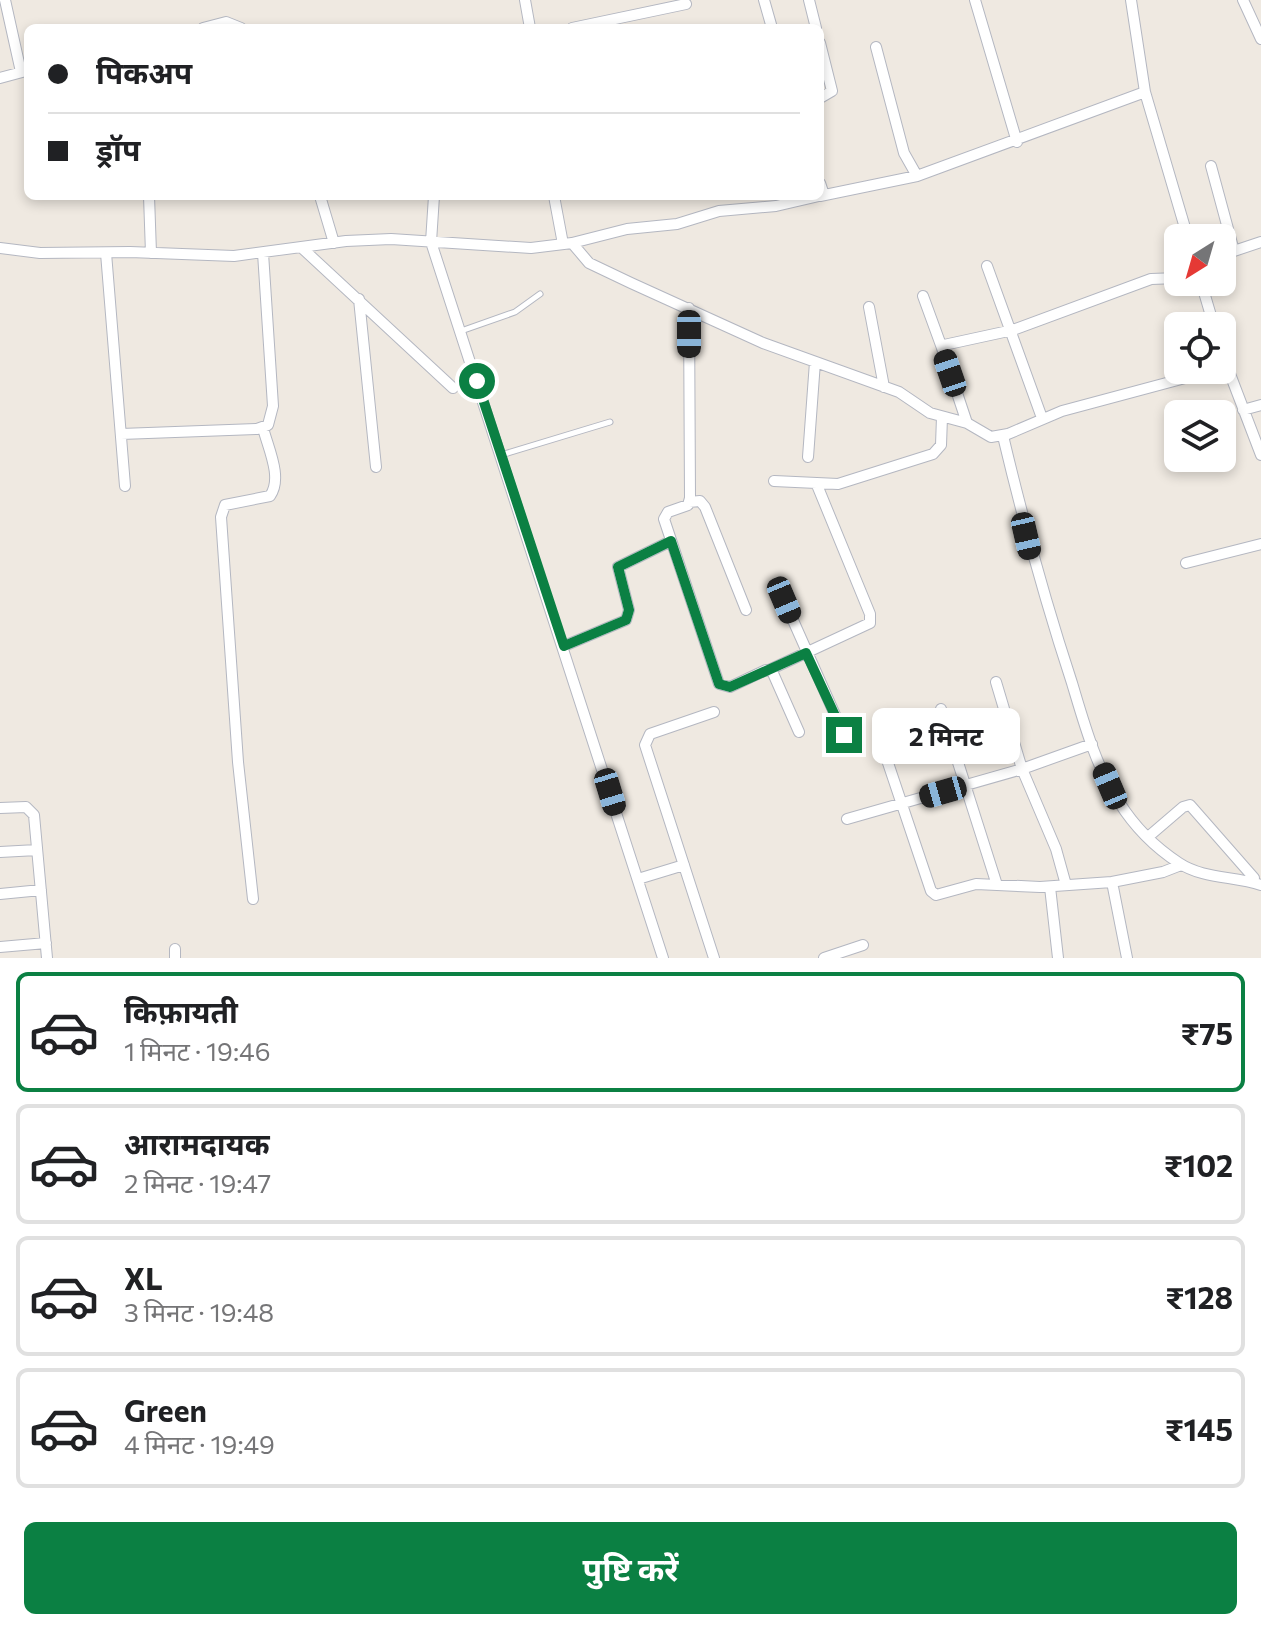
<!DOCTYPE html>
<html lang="hi">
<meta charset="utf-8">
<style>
:root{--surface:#fff;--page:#f2f2f2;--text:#202124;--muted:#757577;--line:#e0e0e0;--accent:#0b8043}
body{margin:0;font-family:Commissioner,"Noto Sans Devanagari",sans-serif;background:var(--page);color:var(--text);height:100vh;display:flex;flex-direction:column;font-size:30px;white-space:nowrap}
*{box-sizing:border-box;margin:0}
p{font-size:26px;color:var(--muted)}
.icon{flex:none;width:44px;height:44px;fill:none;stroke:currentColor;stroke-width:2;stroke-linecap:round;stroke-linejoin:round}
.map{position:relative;height:958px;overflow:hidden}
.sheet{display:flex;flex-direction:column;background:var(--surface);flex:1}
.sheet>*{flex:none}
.hud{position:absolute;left:24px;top:24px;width:800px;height:176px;border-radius:12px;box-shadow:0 4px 12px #0003;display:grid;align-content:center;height:176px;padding:0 24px;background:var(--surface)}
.needle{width:52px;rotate:217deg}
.buttons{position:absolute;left:1164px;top:224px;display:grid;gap:16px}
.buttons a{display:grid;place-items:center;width:72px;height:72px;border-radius:12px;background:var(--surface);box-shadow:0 4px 12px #0003;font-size:40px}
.end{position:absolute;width:36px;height:36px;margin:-18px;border:10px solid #0b8043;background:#fff;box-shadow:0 0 0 4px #fff}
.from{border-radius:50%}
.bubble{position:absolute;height:56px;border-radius:12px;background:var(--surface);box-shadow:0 4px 12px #0003;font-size:26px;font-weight:700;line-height:56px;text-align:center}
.car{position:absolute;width:24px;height:48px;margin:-24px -12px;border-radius:10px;box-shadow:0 0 6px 2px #0007;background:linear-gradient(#222 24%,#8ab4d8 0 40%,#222 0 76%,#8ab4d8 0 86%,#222 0)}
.hud b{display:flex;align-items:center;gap:28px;height:76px;font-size:30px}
.hud b+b{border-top:2px solid var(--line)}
.hud i{width:20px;height:20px;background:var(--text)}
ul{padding:14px 0 0;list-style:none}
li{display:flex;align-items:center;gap:24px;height:120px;margin:0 16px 12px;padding:0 8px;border:4px solid var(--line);border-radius:12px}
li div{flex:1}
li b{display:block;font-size:30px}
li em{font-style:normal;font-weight:700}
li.on{border-color:var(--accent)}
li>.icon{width:72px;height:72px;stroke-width:1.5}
.primary-button{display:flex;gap:16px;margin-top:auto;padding:16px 24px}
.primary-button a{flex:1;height:92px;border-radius:12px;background:var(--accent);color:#fff;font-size:32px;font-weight:700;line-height:92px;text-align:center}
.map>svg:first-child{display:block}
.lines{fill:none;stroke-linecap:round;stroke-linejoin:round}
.service-casing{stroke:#b4b7c1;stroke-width:7}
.minor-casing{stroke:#b4b7c1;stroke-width:12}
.service{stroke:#fff;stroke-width:5}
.minor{stroke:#fff;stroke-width:10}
.route{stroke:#0b8043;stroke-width:10}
</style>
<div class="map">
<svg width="1261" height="958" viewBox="0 0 1261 958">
<rect width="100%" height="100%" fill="#efe9e1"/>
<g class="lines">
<g class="service-casing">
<path id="service" d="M461,331L515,312L540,294
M501,455L610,422"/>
</g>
<g class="minor-casing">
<path id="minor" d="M5,0L21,72
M525,0L530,28
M764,0L772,28
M809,0L816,28
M975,0L1017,142
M1131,0L1145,92L1188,238
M1243,0L1261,39
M203,28L226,22L241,28
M572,28L686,4
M820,43L832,91L820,98
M876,47L904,153L917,176
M0,78L26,71
M1211,166L1234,251
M820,183L824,195
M149,196L151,253
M320,196L334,243
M434,196L431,242L663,958
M554,196L563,244
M820,196L917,176L1145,92
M572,243L589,263L631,283L763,343L899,392L930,413L967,423L991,437L1008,434L1062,411L1215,370
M0,248L40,253L130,252L234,256L346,241L391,239L531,248L572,243L627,229L677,224L719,211L776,206L819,196
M302,248L453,388
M106,253L125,486
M1222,255L1261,242
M987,266L1042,418
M1201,282L1214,326
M923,296L942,348
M359,299L376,467
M869,307L884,387
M689,308L690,498L688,505L668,512L664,519L719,684L730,687L766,670L772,671L799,732
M1222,353L1261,455
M1243,410L1261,405
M967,423L942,348L944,345L1013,330L1151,279L1178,278
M121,434L257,429L268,425L273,406L263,253
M1003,436C1023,520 1045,601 1072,683C1084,723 1096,767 1119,802C1134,826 1156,848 1179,863C1203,879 1234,876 1261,885
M808,457L815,362
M774,481L838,484L933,454L941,445L942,417
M689,502L700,501L705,507L746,610
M1186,563L1261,544
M784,600L844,735
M564,646L626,620L629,610L618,567L671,541
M769,670L870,623V614L817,485
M996,682L1022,769L1056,849L1066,885
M941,709L997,885
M714,712L650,734L645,745L714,958
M885,754L931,891L936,895L976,884L1040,887L1112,882L1163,872L1181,865
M0,808L26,807L34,815L47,958
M847,819L1022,769L1092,744
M1148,837L1183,807L1190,805L1254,878
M0,852L37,850
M638,879L684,865
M1112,882L1127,958
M1050,887L1058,958
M0,894L41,890
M253,899L238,762L221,517L225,505L270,496C283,478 268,448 263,428
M0,947L46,943
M175,949V958
M824,958L863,945"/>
</g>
<use href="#service" class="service"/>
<use href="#minor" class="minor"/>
</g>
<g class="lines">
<path class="route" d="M477,381L564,646L626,620L629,610L618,567L671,541L719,684L730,687L806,653L844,735"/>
</g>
</svg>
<div class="buttons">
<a><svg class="needle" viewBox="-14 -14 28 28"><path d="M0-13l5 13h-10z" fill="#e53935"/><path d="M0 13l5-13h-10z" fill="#757577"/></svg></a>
<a><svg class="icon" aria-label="locate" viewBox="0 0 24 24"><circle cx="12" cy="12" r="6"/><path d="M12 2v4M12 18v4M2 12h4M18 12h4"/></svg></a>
<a><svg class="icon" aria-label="layers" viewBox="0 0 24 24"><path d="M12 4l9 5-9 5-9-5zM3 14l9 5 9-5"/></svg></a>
</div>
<i class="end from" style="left:477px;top:381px"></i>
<i class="end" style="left:844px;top:735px"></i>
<div class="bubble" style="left:872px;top:708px;width:148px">2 मिनट</div>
<i class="car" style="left:689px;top:334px;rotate:180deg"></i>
<i class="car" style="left:950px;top:373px;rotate:341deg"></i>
<i class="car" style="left:1026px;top:536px;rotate:167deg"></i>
<i class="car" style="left:784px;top:600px;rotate:157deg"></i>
<i class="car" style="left:1110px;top:786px;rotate:337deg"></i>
<i class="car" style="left:610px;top:792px;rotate:163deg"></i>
<i class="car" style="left:943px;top:792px;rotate:254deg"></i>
<div class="hud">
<b><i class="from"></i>पिकअप</b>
<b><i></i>ड्रॉप</b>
</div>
</div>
<section class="sheet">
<ul>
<li class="on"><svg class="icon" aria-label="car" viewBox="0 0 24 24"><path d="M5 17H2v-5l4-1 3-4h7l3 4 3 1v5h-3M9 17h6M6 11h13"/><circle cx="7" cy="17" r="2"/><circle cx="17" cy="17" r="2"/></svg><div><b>किफ़ायती</b><p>1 मिनट · 19:46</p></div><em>₹75</em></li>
<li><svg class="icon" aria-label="car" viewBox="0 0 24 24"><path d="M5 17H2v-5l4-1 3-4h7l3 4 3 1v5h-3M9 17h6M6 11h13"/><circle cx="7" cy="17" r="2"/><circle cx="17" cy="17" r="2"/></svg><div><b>आरामदायक</b><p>2 मिनट · 19:47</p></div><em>₹102</em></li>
<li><svg class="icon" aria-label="car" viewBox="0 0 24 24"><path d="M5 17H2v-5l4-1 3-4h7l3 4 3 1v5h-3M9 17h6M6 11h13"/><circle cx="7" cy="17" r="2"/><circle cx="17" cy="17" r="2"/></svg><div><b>XL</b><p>3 मिनट · 19:48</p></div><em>₹128</em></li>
<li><svg class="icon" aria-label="car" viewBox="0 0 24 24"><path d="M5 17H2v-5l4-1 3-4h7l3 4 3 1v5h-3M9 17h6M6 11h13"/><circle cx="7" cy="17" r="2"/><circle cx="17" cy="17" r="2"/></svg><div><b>Green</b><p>4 मिनट · 19:49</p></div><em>₹145</em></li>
</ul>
<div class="primary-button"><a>पुष्टि करें</a></div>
</section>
